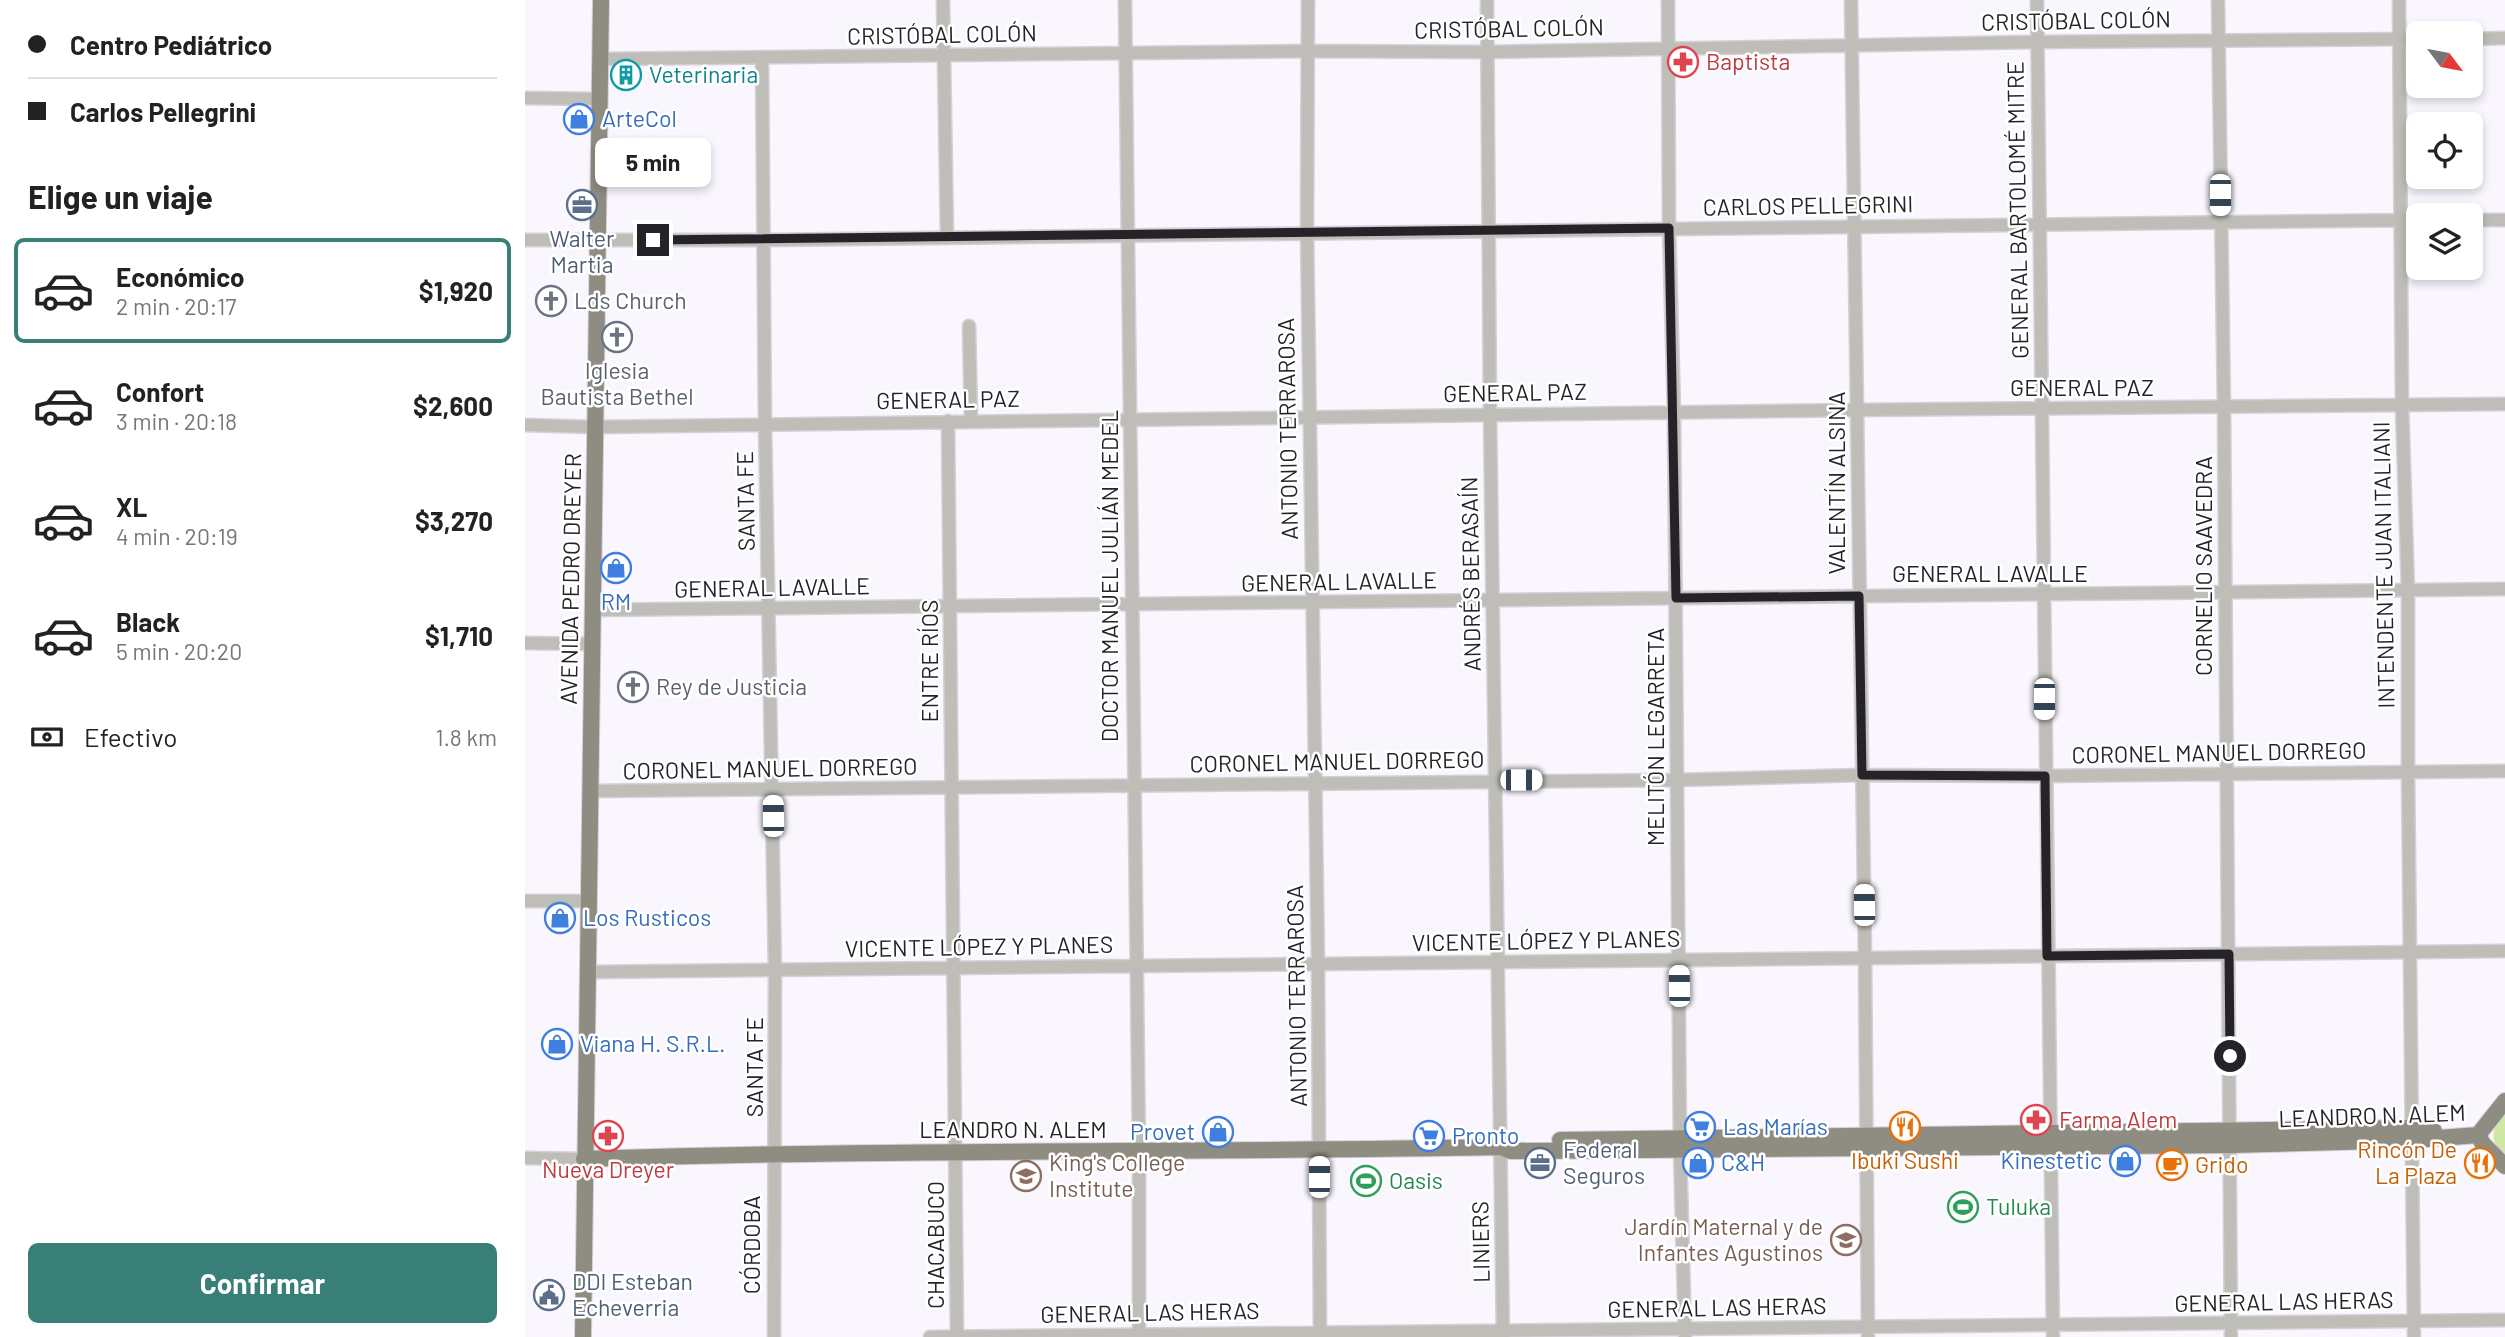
<!DOCTYPE html>
<html lang="es">
<meta charset="utf-8">
<style>
:root{--surface:#fff;--page:#f2f2f2;--text:#222;--muted:#767676;--line:#e0e0e0;--accent:#387f77}
body{margin:0;font-family:Barlow,sans-serif;background:var(--page);color:var(--text);height:100vh;display:flex;flex-direction:column;font-size:26px;white-space:nowrap}
*{box-sizing:border-box;margin:0}
p{font-size:23px;color:var(--muted)}
.icon{flex:none;width:38px;height:38px;fill:none;stroke:currentColor;stroke-width:2;stroke-linecap:round;stroke-linejoin:round}
.map{position:relative;flex:1;overflow:hidden}
.side{display:flex;flex-direction:column;background:var(--surface);width:525px}
.side>*{flex:none}
.top-card{display:grid;align-content:center;height:154px;padding:0 28px;background:var(--surface)}
.needle{width:46px;rotate:122deg}
.fabs{position:absolute;left:1881px;top:21px;display:grid;gap:14px}
.fabs a{display:grid;place-items:center;width:77px;height:77px;border-radius:10px;background:var(--surface);box-shadow:0 4px 10px #0003;font-size:35px}
.end{position:absolute;width:32px;height:32px;margin:-16px;border:9px solid #252328;background:#fff;box-shadow:0 0 0 4px #fff}
.from{border-radius:50%}
.bubble{position:absolute;height:49px;border-radius:10px;background:var(--surface);box-shadow:0 4px 10px #0003;font-size:23px;font-weight:700;line-height:49px;text-align:center}
.car{position:absolute;width:21px;height:42px;margin:-21px -10px;border-radius:9px;box-shadow:0 0 5px 2px #0007;background:linear-gradient(#fff 24%,#345 0 40%,#fff 0 76%,#345 0 86%,#fff 0)}
.top-card b{display:flex;align-items:center;gap:24px;height:66px;font-size:26px}
.top-card b+b{border-top:2px solid var(--line)}
.top-card i{width:18px;height:18px;background:var(--text)}
ul{padding:0;list-style:none}
li{display:flex;align-items:center;gap:21px;height:105px;margin:0 14px 10px;padding:0 14px;border:4px solid transparent;border-radius:10px}
li div{flex:1}
li b{display:block;font-size:26px}
li em{font-style:normal;font-weight:700}
li.current{border-color:var(--accent)}
li>.icon{width:63px;height:63px;stroke-width:1.5}
h2{padding:0 28px;font-size:32px;line-height:84px}
.pay{display:flex;align-items:center;gap:18px;height:77px;padding:0 28px;font-size:26px}
.pay p{margin-inline-start:auto}
.primary-button{display:flex;gap:14px;margin-top:auto;padding:14px 28px}
.primary-button a{flex:1;height:80px;border-radius:10px;background:var(--accent);color:#fff;font-size:28px;font-weight:700;line-height:80px;text-align:center}
main{display:flex;flex:1;min-height:0}
.map>svg:first-child{display:block}
.green{fill:#d0e8a6}
.lines{fill:none;stroke-linecap:round;stroke-linejoin:round}
.minor-casing{stroke:#d4d0d7;stroke-width:15}
.major-casing{stroke:#d4d0d7;stroke-width:18}
.minor{stroke:#bfbdb7;stroke-width:12}
.major{stroke:#8f8c81;stroke-width:16}
.route{stroke:#252328;stroke-width:9}
.labels{text-anchor:middle;stroke-width:5;stroke-linejoin:round;paint-order:stroke}
.street-label{font-size:23px;fill:#252328;stroke:#fff}
.health-label{font-size:23px;fill:#be3a42;stroke:#fff;text-anchor:start}
.culture-label{font-size:23px;fill:#0d838f;stroke:#fff;text-anchor:start}
.shop-label{font-size:23px;fill:#366cbe;stroke:#fff;text-anchor:start}
.service-label{font-size:23px;fill:#4e5e75;stroke:#fff;text-anchor:start}
.worship-label{font-size:23px;fill:#5b616d;stroke:#fff;text-anchor:start}
.food-label{font-size:23px;fill:#c56008;stroke:#fff;text-anchor:end}
.education-label{font-size:23px;fill:#785e54;stroke:#fff;text-anchor:start}
.leisure-label{font-size:23px;fill:#27864d;stroke:#fff;text-anchor:start}
</style>
<main>
<section class="side">
<div class="top-card">
<b><i class="from"></i>Centro Pediátrico</b>
<b><i></i>Carlos Pellegrini</b>
</div>
<h2>Elige un viaje</h2>
<ul>
<li class="current"><svg class="icon" aria-label="car" viewBox="0 0 24 24"><path d="M5 17H2v-5l4-1 3-4h7l3 4 3 1v5h-3M9 17h6M6 11h13"/><circle cx="7" cy="17" r="2"/><circle cx="17" cy="17" r="2"/></svg><div><b>Económico</b><p>2 min · 20:17</p></div><em>$1,920</em></li>
<li><svg class="icon" aria-label="car" viewBox="0 0 24 24"><path d="M5 17H2v-5l4-1 3-4h7l3 4 3 1v5h-3M9 17h6M6 11h13"/><circle cx="7" cy="17" r="2"/><circle cx="17" cy="17" r="2"/></svg><div><b>Confort</b><p>3 min · 20:18</p></div><em>$2,600</em></li>
<li><svg class="icon" aria-label="car" viewBox="0 0 24 24"><path d="M5 17H2v-5l4-1 3-4h7l3 4 3 1v5h-3M9 17h6M6 11h13"/><circle cx="7" cy="17" r="2"/><circle cx="17" cy="17" r="2"/></svg><div><b>XL</b><p>4 min · 20:19</p></div><em>$3,270</em></li>
<li><svg class="icon" aria-label="car" viewBox="0 0 24 24"><path d="M5 17H2v-5l4-1 3-4h7l3 4 3 1v5h-3M9 17h6M6 11h13"/><circle cx="7" cy="17" r="2"/><circle cx="17" cy="17" r="2"/></svg><div><b>Black</b><p>5 min · 20:20</p></div><em>$1,710</em></li>
</ul>
<div class="pay"><svg class="icon" aria-label="cash" viewBox="0 0 24 24"><path d="M3 7h18v10H3z"/><circle cx="12" cy="12" r="2"/></svg>Efectivo<p>1.8 km</p></div>
<div class="primary-button"><a>Confirmar</a></div>
</section>
<div class="map">
<svg width="1980" height="1337" viewBox="0 0 1980 1337">
<rect width="100%" height="100%" fill="#faf6fe"/>
<path class="green" d="M1980,1112V1157C1964,1142 1965,1128 1980,1112Z"/>
<g class="lines">
<g class="minor-casing">
<path id="minor" d="M418,0L422,237
M600,0L614,1152V1337
M783,0L782,232L793,965L795,1337
M962,0L965,415L978,1337
M1143,0L1144,228L1149,412L1155,1150L1160,1336
M1326,0L1340,957L1343,1337
M1512,0L1528,1337
M1693,0L1699,408L1706,1337
M1874,0L1877,405L1883,590V772L1889,1337
M1946,39L1980,38
M237,58L240,425L250,971L249,1337
M75,59L782,51L962,52L1513,42L1894,39
M0,98L74,99
M1946,220H1980
M0,240H239L1894,220
M444,326L446,421
M423,421L432,1337
M0,425L70,427L1333,410L1980,404
M68,610L1980,589
M0,643L68,644
M65,791L1153,780L1337,775L1520,776L1980,771
M0,901H63
M63,972L1980,951
M0,1158L59,1159
M405,1337L1980,1320"/>
</g>
<g class="major-casing">
<path id="major" d="M1953,1135L1980,1101
M1953,1135L1958,1144L1980,1166
M1035,1140L1888,1128L1909,1131
M59,1159C365,1149 670,1153 976,1147L986,1151L1706,1145L1888,1140L1953,1135
M58,1337L76,0"/>
</g>
<use href="#minor" class="minor"/>
<use href="#major" class="major"/>
</g>
<g class="lines">
<path class="route" d="M128,240L1144,228L1151,598L1334,596L1337,775L1520,776L1522,956L1704,954L1705,1056"/>
</g>
<defs>
<g id="pharmacy-ring" transform="scale(1.575)"><circle r="9.5" fill="#fff" stroke="#e0444e" stroke-width="1.5"/><path d="M-2-6h4v4h4v4h-4v4h-4v-4h-4v-4h4Z" fill="#e0444e"/></g>
<g id="building-ring" transform="scale(1.575)"><circle r="9.5" fill="#fff" stroke="#0f9aa8" stroke-width="1.5"/><path d="M-4-6H4V6H1V3H-1V6H-4ZM-2.5-4.3h1.7v1.8h-1.7ZM.8-4.3h1.7v1.8H.8ZM-2.5-1h1.7V.8h-1.7ZM.8-1h1.7V.8H.8Z" fill="#0f9aa8"/></g>
<g id="shop-ring" transform="scale(1.575)"><circle r="9.5" fill="#fff" stroke="#3f7fe0" stroke-width="1.5"/><path d="M-5-2.5h2.3a2.7 3.5 0 0 1 5.4 0H5L5.5 6h-11ZM-1.5-2.5h3a1.5 2.3 0 0 0-3 0Z" fill="#3f7fe0"/></g>
<g id="office-ring" transform="scale(1.575)"><circle r="9.5" fill="#fff" stroke="#5c6f8a" stroke-width="1.5"/><path d="M-6-3h4V-5.5h4V-3h4V5H-6ZM-1-4.5V-3h2v-1.5ZM-6 0V1H6V0Z" fill="#5c6f8a"/></g>
<g id="church-ring" transform="scale(1.575)"><circle r="9.5" fill="#fff" stroke="#6b7280" stroke-width="1.5"/><path d="M-1.2-6h2.4v3.5h3.3v2.4h-3.3V6h-2.4V-.1h-3.3v-2.4h3.3Z" fill="#6b7280"/></g>
<g id="supermarket-ring" transform="scale(1.575)"><circle r="9.5" fill="#fff" stroke="#3f7fe0" stroke-width="1.5"/><path d="M-6-5.5h2.5l.6 2H6L4.5 2H-2.5L-4.4-4H-6ZM-1.5 3.2a1.3 1.3 0 1 0 .1 0ZM3 3.2a1.3 1.3 0 1 0 .1 0Z" fill="#3f7fe0"/></g>
<g id="restaurant-ring" transform="scale(1.575)"><circle r="9.5" fill="#fff" stroke="#e8710a" stroke-width="1.5"/><path d="M-5-6h1v4h1v-4h1v4h1v-4h1v5L-1.5 .5V6h-2V.5L-5-1ZM5-6V6H3V1.5H1.5Q1.5-4 5-6Z" fill="#e8710a"/></g>
<g id="cafe-ring" transform="scale(1.575)"><circle r="9.5" fill="#fff" stroke="#e8710a" stroke-width="1.5"/><path d="M-5.5-4.5H6V0H3Q3 3.5 0 3.5H-2.5Q-5.5 3.5-5.5 0ZM3-3.2v2h1.7v-2ZM-6 4.5H4V6H-6Z" fill="#e8710a"/></g>
<g id="school-ring" transform="scale(1.575)"><circle r="9.5" fill="#fff" stroke="#8d6e63" stroke-width="1.5"/><path d="M0-5L7-2L0 1L-7-2ZM-4 1L0 2.5L4 1V4Q0 6-4 4Z" fill="#8d6e63"/></g>
<g id="stadium-ring" transform="scale(1.575)"><circle r="9.5" fill="#fff" stroke="#2e9e5b" stroke-width="1.5"/><path d="M0-5a6.5 5 0 1 0 0 10a6.5 5 0 1 0 0-10ZM-3.5-1.8h7v3.6h-7Z" fill="#2e9e5b"/></g>
<g id="civic-ring" transform="scale(1.575)"><circle r="9.5" fill="#fff" stroke="#5c6f8a" stroke-width="1.5"/><path d="M-.6-6.5H3V-4.5H.6V-3L4-1V1h2V6H-6V1h2V-1L-.6-3ZM-1.2 2.5V6h2.4V2.5Z" fill="#5c6f8a"/></g>
</defs>
<g fill-rule="evenodd">
<use href="#pharmacy-ring" x="1158" y="62"/>
<use href="#building-ring" x="101" y="75"/>
<use href="#shop-ring" x="54" y="119"/>
<use href="#office-ring" x="57" y="205"/>
<use href="#church-ring" x="26" y="301"/>
<use href="#church-ring" x="92" y="337"/>
<use href="#shop-ring" x="91" y="568"/>
<use href="#church-ring" x="108" y="687"/>
<use href="#shop-ring" x="35" y="918"/>
<use href="#shop-ring" x="32" y="1044"/>
<use href="#pharmacy-ring" x="1511" y="1120"/>
<use href="#supermarket-ring" x="1175" y="1127"/>
<use href="#restaurant-ring" x="1380" y="1127"/>
<use href="#shop-ring" x="693" y="1132"/>
<use href="#pharmacy-ring" x="83" y="1136"/>
<use href="#supermarket-ring" x="904" y="1136"/>
<use href="#shop-ring" x="1600" y="1161"/>
<use href="#office-ring" x="1015" y="1163"/>
<use href="#shop-ring" x="1173" y="1163"/>
<use href="#restaurant-ring" x="1955" y="1163"/>
<use href="#cafe-ring" x="1647" y="1165"/>
<use href="#school-ring" x="501" y="1176"/>
<use href="#stadium-ring" x="841" y="1181"/>
<use href="#stadium-ring" x="1438" y="1207"/>
<use href="#school-ring" x="1321" y="1240"/>
<use href="#civic-ring" x="24" y="1295"/>
</g>
<g class="labels">
<g class="street-label">
<text transform="translate(1551 21) rotate(-1)" y="8">CRISTÓBAL COLÓN</text>
<text transform="translate(984 29) rotate(-1)" y="8">CRISTÓBAL COLÓN</text>
<text transform="translate(417 35) rotate(-1)" y="8">CRISTÓBAL COLÓN</text>
<text transform="translate(1283 206) rotate(-1)" y="8">CARLOS PELLEGRINI</text>
<text transform="translate(1493 210) rotate(-91)" y="8">GENERAL BARTOLOMÉ MITRE</text>
<text x="1557" y="396">GENERAL PAZ</text>
<text transform="translate(990 393) rotate(-1)" y="8">GENERAL PAZ</text>
<text transform="translate(423 400) rotate(-1)" y="8">GENERAL PAZ</text>
<text transform="translate(763 429) rotate(-91)" y="8">ANTONIO TERRAROSA</text>
<text transform="translate(1312 483) rotate(-90)" y="8">VALENTÍN ALSINA</text>
<text transform="translate(221 501) rotate(-91)" y="8">SANTA FE</text>
<text transform="translate(1859 565) rotate(-91)" y="8">INTENDENTE JUAN ITALIANI</text>
<text transform="translate(1679 566) rotate(-90)" y="8">CORNELIO SAAVEDRA</text>
<text transform="translate(946 574) rotate(-91)" y="8">ANDRÉS BERASAÍN</text>
<text x="1465" y="582">GENERAL LAVALLE</text>
<text transform="translate(585 576) rotate(-90)" y="8">DOCTOR MANUEL JULIÁN MEDEL</text>
<text transform="translate(46 579) rotate(-89)" y="8">AVENIDA PEDRO DREYER</text>
<text transform="translate(814 582) rotate(-1)" y="8">GENERAL LAVALLE</text>
<text transform="translate(247 588) rotate(-1)" y="8">GENERAL LAVALLE</text>
<text transform="translate(405 661) rotate(-90)" y="8">ENTRE RÍOS</text>
<text transform="translate(1131 737) rotate(-90)" y="8">MELITÓN LEGARRETA</text>
<text transform="translate(1694 753) rotate(-1)" y="8">CORONEL MANUEL DORREGO</text>
<text transform="translate(812 762) rotate(-1)" y="8">CORONEL MANUEL DORREGO</text>
<text transform="translate(245 769) rotate(-1)" y="8">CORONEL MANUEL DORREGO</text>
<text transform="translate(1021 941) rotate(-1)" y="8">VICENTE LÓPEZ Y PLANES</text>
<text transform="translate(454 947) rotate(-1)" y="8">VICENTE LÓPEZ Y PLANES</text>
<text transform="translate(772 996) rotate(-91)" y="8">ANTONIO TERRAROSA</text>
<text transform="translate(230 1067) rotate(-90)" y="8">SANTA FE</text>
<text transform="translate(1847 1116) rotate(-2)" y="8">LEANDRO N. ALEM</text>
<text x="488" y="1138">LEANDRO N. ALEM</text>
<text transform="translate(956 1242) rotate(-91)" y="8">LINIERS</text>
<text transform="translate(227 1245) rotate(-90)" y="8">CÓRDOBA</text>
<text transform="translate(411 1245) rotate(-90)" y="8">CHACABUCO</text>
<text transform="translate(1759 1302) rotate(-1)" y="8">GENERAL LAS HERAS</text>
<text transform="translate(1192 1308) rotate(-1)" y="8">GENERAL LAS HERAS</text>
<text transform="translate(625 1313) rotate(-1)" y="8">GENERAL LAS HERAS</text>
</g>
<g class="health-label">
<text x="1181" y="70">Baptista</text>
<text x="1534" y="1128">Farma Alem</text>
<text x="83" y="1178" text-anchor="middle">Nueva Dreyer</text>
</g>
<g class="culture-label">
<text x="124" y="83">Veterinaria</text>
</g>
<g class="shop-label">
<text x="77" y="127">ArteCol</text>
<text x="91" y="610" text-anchor="middle">RM</text>
<text x="58" y="926">Los Rusticos</text>
<text x="55" y="1052">Viana H. S.R.L.</text>
<text x="1198" y="1135">Las Marías</text>
<text x="670" y="1140" text-anchor="end">Provet</text>
<text x="927" y="1144">Pronto</text>
<text x="1577" y="1169" text-anchor="end">Kinestetic</text>
<text x="1196" y="1171">C&amp;H</text>
</g>
<g class="service-label">
<text x="57" y="247" text-anchor="middle">Walter<tspan x="57" dy="26">Martia</tspan></text>
<text x="1038" y="1158">Federal<tspan x="1038" dy="26">Seguros</tspan></text>
<text x="47" y="1290">DDI Esteban<tspan x="47" dy="26">Echeverria</tspan></text>
</g>
<g class="worship-label">
<text x="49" y="309">Lds Church</text>
<text x="92" y="379" text-anchor="middle">Iglesia<tspan x="92" dy="26">Bautista Bethel</tspan></text>
<text x="131" y="695">Rey de Justicia</text>
</g>
<g class="food-label">
<text x="1932" y="1158">Rincón De<tspan x="1932" dy="26">La Plaza</tspan></text>
<text x="1380" y="1169" text-anchor="middle">Ibuki Sushi</text>
<text x="1670" y="1173" text-anchor="start">Grido</text>
</g>
<g class="education-label">
<text x="524" y="1171">King's College<tspan x="524" dy="26">Institute</tspan></text>
<text x="1298" y="1235" text-anchor="end">Jardín Maternal y de<tspan x="1298" dy="26">Infantes Agustinos</tspan></text>
</g>
<g class="leisure-label">
<text x="864" y="1189">Oasis</text>
<text x="1461" y="1215">Tuluka</text>
</g>
</g>
</svg>
<div class="fabs">
<a><svg class="needle" viewBox="-14 -14 28 28"><path d="M0-13l5 13h-10z" fill="#e53935"/><path d="M0 13l5-13h-10z" fill="#767676"/></svg></a>
<a><svg class="icon" aria-label="locate" viewBox="0 0 24 24"><circle cx="12" cy="12" r="6"/><path d="M12 2v4M12 18v4M2 12h4M18 12h4"/></svg></a>
<a><svg class="icon" aria-label="layers" viewBox="0 0 24 24"><path d="M12 4l9 5-9 5-9-5zM3 14l9 5 9-5"/></svg></a>
</div>
<i class="end from" style="left:1705px;top:1056px"></i>
<i class="end" style="left:128px;top:240px"></i>
<div class="bubble" style="left:70px;top:138px;width:116px">5 min</div>
<i class="car" style="left:1695px;top:195px;rotate:180deg"></i>
<i class="car" style="left:1519px;top:699px;rotate:180deg"></i>
<i class="car" style="left:996px;top:780px;rotate:90deg"></i>
<i class="car" style="left:248px;top:816px;rotate:359deg"></i>
<i class="car" style="left:1339px;top:905px;rotate:359deg"></i>
<i class="car" style="left:1154px;top:986px;rotate:359deg"></i>
<i class="car" style="left:794px;top:1177px;rotate:0deg"></i>
</div>
</main>
